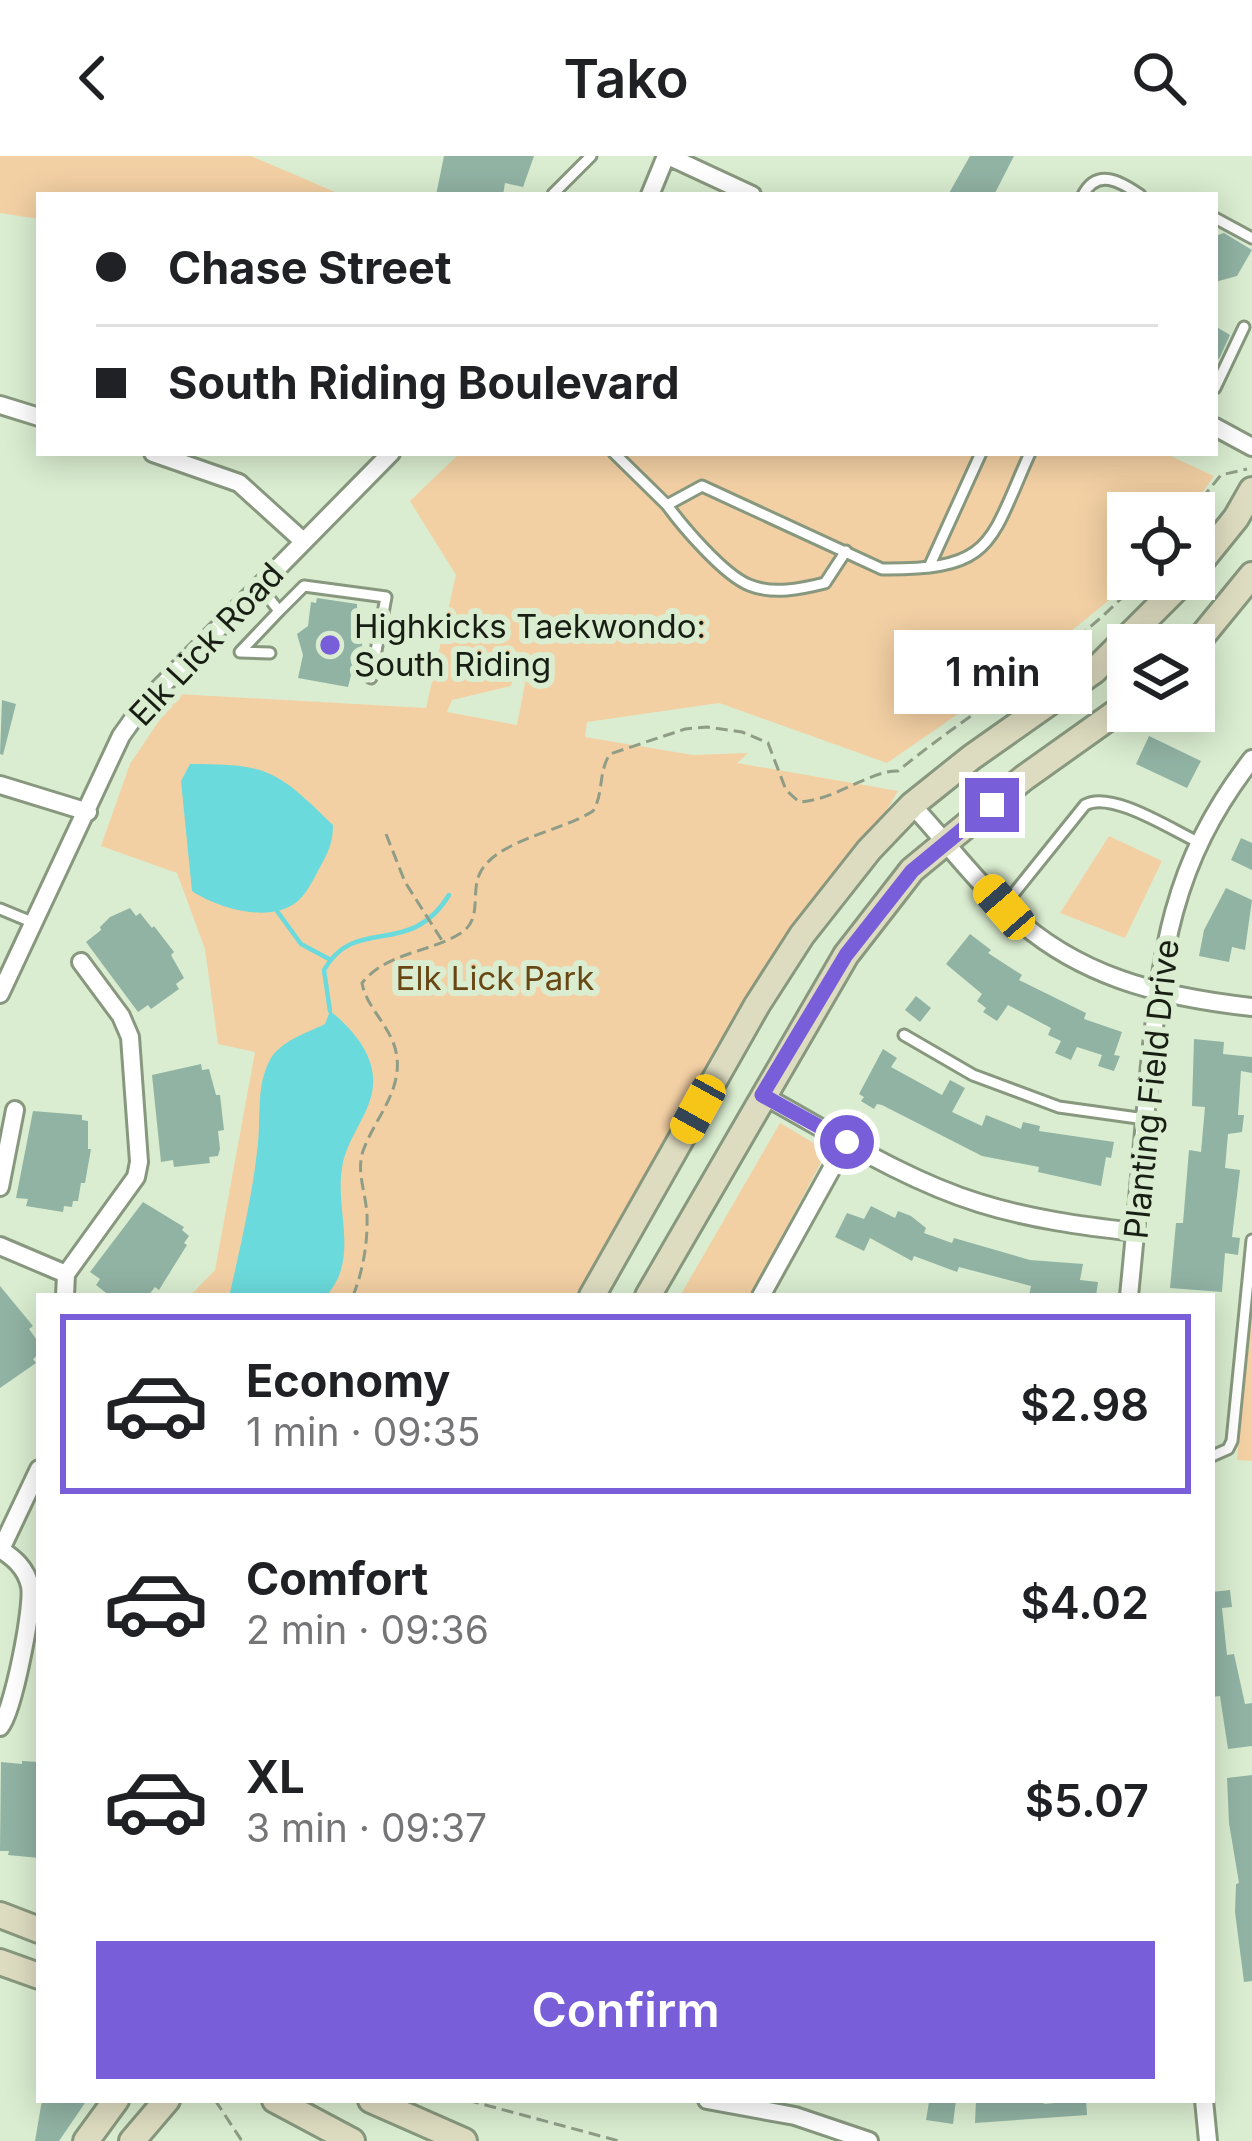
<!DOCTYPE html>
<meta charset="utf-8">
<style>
:root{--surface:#fff;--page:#f2f2f2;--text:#202124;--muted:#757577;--line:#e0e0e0;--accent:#785ed8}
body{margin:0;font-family:Inter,sans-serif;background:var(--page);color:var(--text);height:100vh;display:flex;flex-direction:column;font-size:45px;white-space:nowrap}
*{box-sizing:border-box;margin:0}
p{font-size:39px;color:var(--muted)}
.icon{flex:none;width:66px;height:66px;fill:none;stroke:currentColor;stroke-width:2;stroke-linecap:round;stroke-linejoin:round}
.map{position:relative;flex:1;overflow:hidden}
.sheet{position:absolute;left:36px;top:1137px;width:1179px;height:810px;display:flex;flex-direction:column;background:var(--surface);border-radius:0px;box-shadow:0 6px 30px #0003}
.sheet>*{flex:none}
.banner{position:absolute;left:36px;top:36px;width:1182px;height:264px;border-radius:0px;box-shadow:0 6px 30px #0003;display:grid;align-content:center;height:264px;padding:0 60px;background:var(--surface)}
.controls{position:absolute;left:1107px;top:336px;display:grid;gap:24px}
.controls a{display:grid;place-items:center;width:108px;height:108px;border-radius:0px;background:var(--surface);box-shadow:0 6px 30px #0003;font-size:60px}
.end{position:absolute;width:54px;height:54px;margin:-27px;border:15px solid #785ed8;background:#fff;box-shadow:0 0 0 6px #fff}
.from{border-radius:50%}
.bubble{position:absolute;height:84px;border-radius:0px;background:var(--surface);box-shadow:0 6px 30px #0003;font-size:39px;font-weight:600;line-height:84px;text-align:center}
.car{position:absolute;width:36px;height:72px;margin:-36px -18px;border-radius:15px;box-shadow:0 0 9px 3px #0007;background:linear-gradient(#f5c518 24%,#345 0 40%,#f5c518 0 76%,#345 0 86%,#f5c518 0)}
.banner b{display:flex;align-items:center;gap:42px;height:114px;font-size:45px}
.banner b+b{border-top:3px solid var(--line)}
.banner i{width:30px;height:30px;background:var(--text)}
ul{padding:21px 0 0;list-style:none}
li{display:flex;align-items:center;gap:36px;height:180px;margin:0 24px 18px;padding:0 36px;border:6px solid transparent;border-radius:0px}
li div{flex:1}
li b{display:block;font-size:45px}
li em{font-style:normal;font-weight:600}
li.on{border-color:var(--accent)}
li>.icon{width:108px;height:108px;stroke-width:1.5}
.button{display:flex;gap:24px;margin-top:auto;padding:24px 60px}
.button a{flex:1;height:138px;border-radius:0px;background:var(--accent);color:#fff;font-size:48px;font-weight:600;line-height:138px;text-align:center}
header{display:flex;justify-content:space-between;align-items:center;height:156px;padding:0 60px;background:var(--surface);font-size:54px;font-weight:600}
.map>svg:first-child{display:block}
.green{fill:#f3d0a4;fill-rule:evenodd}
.water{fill:#6bdadc}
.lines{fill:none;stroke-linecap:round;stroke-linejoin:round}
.stream{stroke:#6bdadc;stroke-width:4.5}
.building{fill:#91b3a4}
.lane-casing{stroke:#87987e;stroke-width:15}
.street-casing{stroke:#87987e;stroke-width:22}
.secondary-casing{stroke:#87987e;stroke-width:30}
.path{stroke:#8f9d87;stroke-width:3;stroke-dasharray:12 6;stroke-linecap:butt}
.lane{stroke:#fff;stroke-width:9}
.street{stroke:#fff;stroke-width:16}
.secondary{stroke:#dedcc0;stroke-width:24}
.route{stroke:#785ed8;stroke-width:15}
.poi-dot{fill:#785ed8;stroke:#daedd0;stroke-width:4.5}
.labels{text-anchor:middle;stroke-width:12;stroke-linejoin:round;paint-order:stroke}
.poi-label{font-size:33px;fill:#181e14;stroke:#daedd0;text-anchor:start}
.street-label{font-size:33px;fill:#181e14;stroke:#daedd0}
.park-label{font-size:33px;fill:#694715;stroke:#daedd0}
</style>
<header><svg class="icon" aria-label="back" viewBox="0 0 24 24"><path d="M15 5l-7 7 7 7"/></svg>Tako<svg class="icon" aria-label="search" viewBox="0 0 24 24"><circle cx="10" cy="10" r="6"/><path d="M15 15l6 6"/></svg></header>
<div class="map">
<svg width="1252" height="1985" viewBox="0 0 1252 1985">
<rect width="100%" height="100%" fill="#daedd0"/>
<path class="green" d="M0,0H251L342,39H39V63L0,57Z
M460,297H1164L1214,320L1188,357H1128V423H1135L1033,506L887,607L719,547L587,566L585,581L693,599L748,597L737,607L898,635L597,1140H190L215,1114L255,896L218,888L205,793L177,717L101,690L130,608L177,538L426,552L456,419L410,345ZM516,514L525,528L517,569L447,556L452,544L511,530Z
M1109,680L1162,705L1125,782L1060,757Z
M780,967L827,995L750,1140H680Z
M1252,1145V1305L1237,1304Z"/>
<path class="water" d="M190,608C269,608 276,614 333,669C333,687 328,697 319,713C314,722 307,737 299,744C272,769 217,752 192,735L181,625Z
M330,855C346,867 364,887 370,906C384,948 348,973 342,1012C335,1056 360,1103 326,1140H225L230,1137C241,1088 253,1037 258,987C261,960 256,929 270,904C280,885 307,877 325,868Z"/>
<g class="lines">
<path class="stream" d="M277,755L301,788L329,803
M330,855L324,814C356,758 409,804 449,739"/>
</g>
<path class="building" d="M444,0H534L523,31L505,27L503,39H436Z
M970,0H1014L994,39H948Z
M1224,77L1252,94L1237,120L1215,126V80Z
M1215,170L1230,179L1219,203L1215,201Z
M317,442L357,448V453L363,454L358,477H364L359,508H354L348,531L298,522L303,499L297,478L308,470L311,446L316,447Z
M2,544L16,548L3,599L0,598Z
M1149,580L1201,605L1187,632L1136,608Z
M1241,682L1252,687V714L1231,704Z
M1226,732L1252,744L1245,794L1232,791L1229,806L1199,800L1204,774Z
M130,752L136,760L140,757L152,772L154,770L174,796L171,799L184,822L176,828L179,833L151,853L148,849L138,856L86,786L101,774L100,771L110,761Z
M970,778L991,794L988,797L1022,819L1019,824L1086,857L1084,863L1122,876L1114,899L1120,900L1114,915L1098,910L1102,899L1077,891L1071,904L1055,897L1061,885L1048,879L1051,872L1008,849L997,865L983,856L986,852L977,845L982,838L946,808Z
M916,840L931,852L920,866L905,854Z
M1194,883L1224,886L1223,898L1252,901V917L1241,915L1238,959H1244L1242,976L1228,978L1225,1012L1240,1014L1232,1081L1240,1082L1238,1099L1225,1097L1222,1136L1170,1132L1176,1067H1183L1189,994L1201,996L1205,951L1192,950Z
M883,893L897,902L891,911L942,939L950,924L965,932L952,956L982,970L986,959L1021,973L1023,966L1040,970L1039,975L1114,986L1111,1002L1106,1001L1101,1030L1038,1016L1039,1011L982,1000L882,949L877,948L874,953L861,945L864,941L859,938Z
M201,908L202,914L209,913L216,939H220L224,974L218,975L220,993L218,1000L209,1001L210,1007L174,1011L173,1004L161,1006L152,919Z
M33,955L82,959V964L88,965V993H91L85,1027H81L78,1045H73L72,1051L64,1050L63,1056L26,1050L28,1043L16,1042Z
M143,1046L184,1071L182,1074L189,1080L184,1087L187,1089L159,1134L155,1131L148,1140H110L96,1129L100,1123L90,1116Z
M871,1050L895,1062L898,1055L911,1060L926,1072L924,1077L952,1087L954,1082L1030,1104L1083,1108L1080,1124L1098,1126L1096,1140H1029L1031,1130L959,1111L957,1116L914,1100L912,1105L870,1082L864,1095L835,1081L847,1057L864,1063Z
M0,1130L33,1170L29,1173L39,1187V1198L33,1203L36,1207L0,1232Z
M1230,1434L1232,1451L1222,1452L1227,1499L1234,1498L1245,1548L1252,1547V1590L1228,1593L1220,1540L1212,1541V1436Z
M22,1605L39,1606V1702L8,1699L9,1695H0L1,1606L22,1608Z
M1252,1619V1825L1244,1826L1235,1756L1236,1728L1239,1727L1229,1667L1227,1622Z
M42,1944H87L59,1985H35Z
M956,1944L953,1968L926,1964L929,1946Z
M976,1944H1043L1044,1948L1086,1944L1087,1959L975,1967Z"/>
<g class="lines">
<g class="lane-casing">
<path id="lane" d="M553,38L591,0
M1083,39C1097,12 1120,25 1140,39
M1215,62L1252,82
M1215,232L1244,171
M614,297L667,349L702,330L882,413C994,414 989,388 1030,297
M667,349C683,371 724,419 749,429C773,439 801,433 825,427L846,395
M929,411L981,297
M259,429L279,455L240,496L270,497
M279,455L304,430L386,441L371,522
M1003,751L1085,649C1111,634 1172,674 1198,686
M0,753L34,767
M904,879L973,919L1059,951L1145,963
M1212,1300L1228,1293L1232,1285L1252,1084"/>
</g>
<g class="street-casing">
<path id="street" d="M668,0L752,39
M650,39L666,0
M0,249L39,261
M1215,271L1252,291
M153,297L239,327L303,385
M0,629L88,656
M912,649C944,683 972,721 1006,753C1074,820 1160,841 1252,851
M0,838L121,580L143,549L391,297
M762,939C832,977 902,1023 979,1047C1030,1063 1082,1070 1135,1076
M0,1031L15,954
M0,1090L66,1118
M65,1140L66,1118L136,1021L139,1006L130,881L121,860L81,806
M761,1140L847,985
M1129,1140C1136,1070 1142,1000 1148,929C1161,799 1169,710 1252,603
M0,1393C14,1402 26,1412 30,1430C34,1450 13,1556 0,1571
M1,1393L39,1313
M707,1944L795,1960L869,1985
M1204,1944L1208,1985"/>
</g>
<g class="secondary-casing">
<path id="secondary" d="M1194,414L1236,362L1252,334
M1194,490L1252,419
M592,1140L757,849L802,779L869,694L912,649L972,601L1094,515L1186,423
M648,1140L846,799L912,714L1024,622L1128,548
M0,1759L39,1774
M0,1806L39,1820
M275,1944L352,1985
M371,1944L464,1985
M86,1985L116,1944
M132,1985L167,1944"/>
</g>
<path class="path" d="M1190,357L1221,319L1247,313
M386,678L405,726L443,786
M353,1140C363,1115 368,1086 367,1059C366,1037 356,1016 363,995C375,962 401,937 397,901C393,871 367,854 362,827C387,796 429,797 461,777C483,763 470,737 480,717C496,684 563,675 593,655C604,637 598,616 610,598L685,573L707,571L742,576L768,587L786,634L799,646C833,645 871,614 898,615C977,550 1071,499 1140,423
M215,1944L242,1985
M467,1944L619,1985"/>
<use href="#lane" class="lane"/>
<use href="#street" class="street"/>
<use href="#secondary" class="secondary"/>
</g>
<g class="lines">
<path class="route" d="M847,986L762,939L846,799L912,715L992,649"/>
</g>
<circle class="poi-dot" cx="330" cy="489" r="12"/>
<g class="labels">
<g class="poi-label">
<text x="354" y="482">Highkicks Taekwondo:<tspan x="354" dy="38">South Riding</tspan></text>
</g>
<g class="street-label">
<text transform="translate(206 488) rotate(-47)" y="12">Elk Lick Road</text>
<text transform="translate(1151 933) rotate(-84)" y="12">Planting Field Drive</text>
</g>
<g class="park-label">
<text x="495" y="834">Elk Lick Park</text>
</g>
</g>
</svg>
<div class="controls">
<a><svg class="icon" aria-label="locate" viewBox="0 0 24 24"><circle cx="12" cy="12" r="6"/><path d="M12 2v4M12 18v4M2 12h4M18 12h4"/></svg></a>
<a><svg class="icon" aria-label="layers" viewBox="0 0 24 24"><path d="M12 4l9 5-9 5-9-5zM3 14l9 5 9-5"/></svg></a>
</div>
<i class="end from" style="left:847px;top:986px"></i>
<i class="end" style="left:992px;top:649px"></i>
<div class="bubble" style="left:894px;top:474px;width:198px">1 min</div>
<i class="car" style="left:1004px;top:751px;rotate:319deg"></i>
<i class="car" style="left:698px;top:953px;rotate:209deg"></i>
<div class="banner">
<b><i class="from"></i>Chase Street</b>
<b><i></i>South Riding Boulevard</b>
</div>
<section class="sheet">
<ul>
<li class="on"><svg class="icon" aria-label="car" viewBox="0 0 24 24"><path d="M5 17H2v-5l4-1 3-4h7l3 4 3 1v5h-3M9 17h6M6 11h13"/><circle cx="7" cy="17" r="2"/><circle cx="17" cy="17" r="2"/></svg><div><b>Economy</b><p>1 min · 09:35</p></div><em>$2.98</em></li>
<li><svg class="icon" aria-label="car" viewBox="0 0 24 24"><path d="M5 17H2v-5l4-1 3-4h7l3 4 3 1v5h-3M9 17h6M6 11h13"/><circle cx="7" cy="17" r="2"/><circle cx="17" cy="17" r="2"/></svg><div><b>Comfort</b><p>2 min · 09:36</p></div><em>$4.02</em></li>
<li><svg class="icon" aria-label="car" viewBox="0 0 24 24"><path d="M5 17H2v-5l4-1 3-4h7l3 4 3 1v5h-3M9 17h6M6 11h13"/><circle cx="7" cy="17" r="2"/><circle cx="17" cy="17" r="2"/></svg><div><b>XL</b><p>3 min · 09:37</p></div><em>$5.07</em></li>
</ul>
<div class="button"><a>Confirm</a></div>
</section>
</div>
